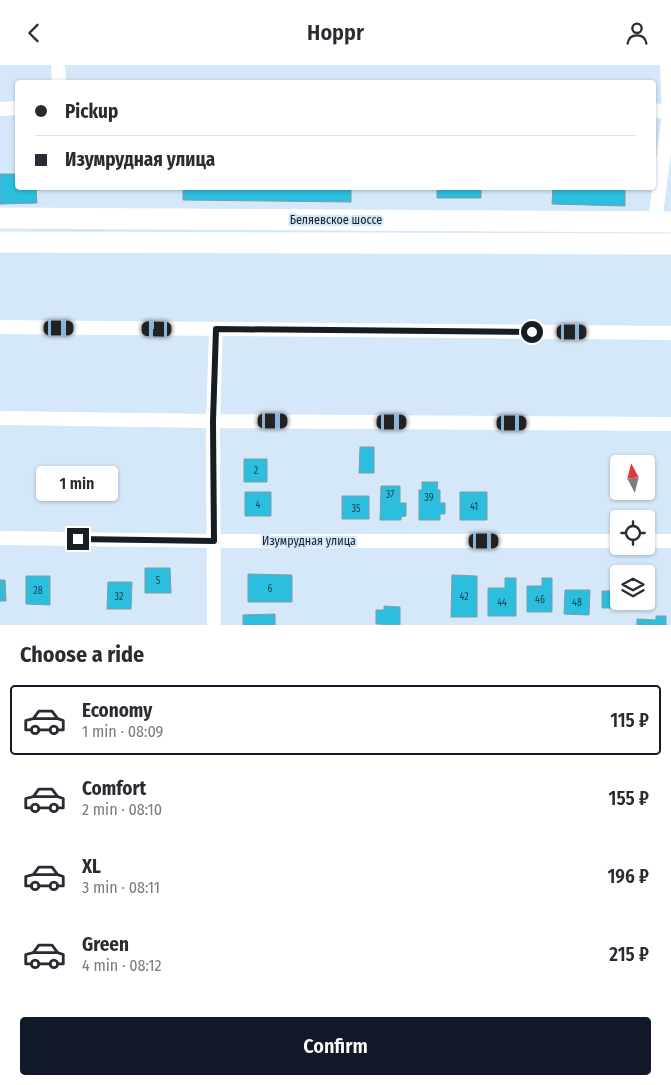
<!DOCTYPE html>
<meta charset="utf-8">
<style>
:root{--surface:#fff;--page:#f2f2f3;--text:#2b2b33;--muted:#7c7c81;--line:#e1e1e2;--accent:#111827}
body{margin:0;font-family:"Fira Sans Condensed",sans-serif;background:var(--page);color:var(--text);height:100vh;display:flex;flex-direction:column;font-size:19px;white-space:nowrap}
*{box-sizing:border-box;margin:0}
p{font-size:16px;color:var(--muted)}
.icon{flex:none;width:28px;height:28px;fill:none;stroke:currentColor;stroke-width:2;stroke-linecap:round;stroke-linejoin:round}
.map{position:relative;height:560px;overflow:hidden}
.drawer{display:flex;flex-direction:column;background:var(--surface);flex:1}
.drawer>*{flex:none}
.guide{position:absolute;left:15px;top:15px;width:641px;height:110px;border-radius:5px;box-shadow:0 1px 4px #0004;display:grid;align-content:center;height:110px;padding:0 20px;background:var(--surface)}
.needle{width:32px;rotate:353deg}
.controls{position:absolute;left:610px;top:390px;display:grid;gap:10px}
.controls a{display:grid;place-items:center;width:45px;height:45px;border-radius:5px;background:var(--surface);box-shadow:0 1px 4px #0004;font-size:25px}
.end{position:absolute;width:22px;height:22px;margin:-11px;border:6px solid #161d23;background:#fff;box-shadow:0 0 0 2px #fff}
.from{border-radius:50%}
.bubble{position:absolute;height:35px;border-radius:5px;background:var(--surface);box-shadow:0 1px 4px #0004;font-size:16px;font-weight:600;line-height:35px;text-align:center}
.car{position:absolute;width:15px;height:30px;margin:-15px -8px;border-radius:6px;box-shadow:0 0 4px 1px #0007;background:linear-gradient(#222 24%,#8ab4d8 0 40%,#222 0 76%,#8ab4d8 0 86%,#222 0)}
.guide b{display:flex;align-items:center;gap:18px;height:48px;font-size:19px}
.guide b+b{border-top:1px solid var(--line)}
.guide i{width:12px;height:12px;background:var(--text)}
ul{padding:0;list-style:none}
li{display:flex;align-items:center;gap:15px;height:70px;margin:0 10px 8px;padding:0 10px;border:2px solid transparent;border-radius:5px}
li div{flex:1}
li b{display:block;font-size:19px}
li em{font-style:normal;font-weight:600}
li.active{border-color:var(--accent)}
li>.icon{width:45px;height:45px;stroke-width:1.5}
h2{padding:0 20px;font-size:22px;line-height:60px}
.action{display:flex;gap:10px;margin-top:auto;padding:10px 20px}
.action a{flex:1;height:58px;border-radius:5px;background:var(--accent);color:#fff;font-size:20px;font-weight:600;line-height:58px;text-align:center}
header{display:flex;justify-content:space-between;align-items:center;height:65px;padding:0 20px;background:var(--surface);font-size:22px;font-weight:600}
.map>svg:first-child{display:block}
.building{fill:#2bbede;stroke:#819ba2}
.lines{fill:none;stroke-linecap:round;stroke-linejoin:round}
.minor{stroke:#fff;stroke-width:14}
.primary{stroke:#fff;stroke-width:21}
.route{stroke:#161d23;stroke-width:6}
.labels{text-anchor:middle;stroke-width:4.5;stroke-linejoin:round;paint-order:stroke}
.number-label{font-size:10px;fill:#1b4552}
.street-label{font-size:12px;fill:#161d23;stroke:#d5e8f9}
</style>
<header><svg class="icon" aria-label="back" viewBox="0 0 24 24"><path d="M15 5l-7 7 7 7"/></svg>Hoppr<svg class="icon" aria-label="person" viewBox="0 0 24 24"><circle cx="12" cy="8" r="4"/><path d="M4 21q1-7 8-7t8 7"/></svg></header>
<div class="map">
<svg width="671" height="560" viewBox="0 0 671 560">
<rect width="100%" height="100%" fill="#d5e8f9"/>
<path class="building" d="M0,109H18V122H36L37,138L0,139Z
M183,122H351V137L183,135Z
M437,122H481V133H437Z
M553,122H625V141L552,139Z
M360,382H374V408H359Z
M244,394H267V417H244Z
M422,417H438L437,425H440V438H445V449H440V455H419V425H422Z
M381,421H400V438H406V451L401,452V455H380Z
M245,427H271V451H245Z
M460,427H487V455H460Z
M342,431H369V454H342Z
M145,503H170L171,528H145Z
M248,509L292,510V537H248Z
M452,510L477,511V552H451Z
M26,511H50V540L26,539Z
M505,513H516V551H488V523H505Z
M542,513H552V547H527V521H542Z
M0,515H5L6,536H0Z
M108,517H132L131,544H107Z
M611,518H619V536H628V543H602V526H610Z
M565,525H590L589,550L564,549Z
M384,541L400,542V560L376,559V545H384Z
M275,549V560H243V550Z
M656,551H666V560H637V554L656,555Z"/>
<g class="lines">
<path class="minor" d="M58,0L59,18
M0,44L18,43
M654,45L671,48
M655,157L669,48L667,0
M0,262L671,268
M0,353L213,356L671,359
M0,473L214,476H619
M646,476H671
M214,560L213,356L216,264"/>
<path class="primary" d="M0,153L671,157
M0,177L671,179"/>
</g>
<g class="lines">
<path class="route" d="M78,474L214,476L213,356L216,264L532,267"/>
</g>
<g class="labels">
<g class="number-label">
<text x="256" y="409">2</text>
<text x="390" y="433">37</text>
<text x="429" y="436">39</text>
<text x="258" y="443">4</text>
<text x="474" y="445">41</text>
<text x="356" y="447">35</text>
<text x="158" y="519">5</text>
<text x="270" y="527">6</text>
<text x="38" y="529">28</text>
<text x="119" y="535">32</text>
<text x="464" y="535">42</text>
<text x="540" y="538">46</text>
<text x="502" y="541">44</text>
<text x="577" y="541">48</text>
</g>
<g class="street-label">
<text x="336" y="159">Беляевское шоссе</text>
<text x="309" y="480">Изумрудная улица</text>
</g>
</g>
</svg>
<div class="controls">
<a><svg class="needle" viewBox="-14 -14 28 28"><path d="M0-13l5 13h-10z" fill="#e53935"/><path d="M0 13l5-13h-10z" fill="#7c7c81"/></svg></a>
<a><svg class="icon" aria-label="locate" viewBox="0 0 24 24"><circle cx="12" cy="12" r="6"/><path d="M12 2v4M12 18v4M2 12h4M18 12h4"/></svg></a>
<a><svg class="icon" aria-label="layers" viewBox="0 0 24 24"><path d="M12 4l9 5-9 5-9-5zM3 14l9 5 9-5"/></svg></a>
</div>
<i class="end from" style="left:532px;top:267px"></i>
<i class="end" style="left:78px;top:474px"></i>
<div class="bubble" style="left:36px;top:401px;width:82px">1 min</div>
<i class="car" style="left:59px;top:263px;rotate:90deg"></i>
<i class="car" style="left:157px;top:264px;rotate:271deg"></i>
<i class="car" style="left:572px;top:267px;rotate:90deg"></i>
<i class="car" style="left:273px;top:356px;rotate:90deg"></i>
<i class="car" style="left:392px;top:357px;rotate:90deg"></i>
<i class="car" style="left:512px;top:358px;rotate:90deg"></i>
<i class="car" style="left:484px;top:476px;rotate:90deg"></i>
<div class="guide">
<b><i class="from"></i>Pickup</b>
<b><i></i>Изумрудная улица</b>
</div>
</div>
<section class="drawer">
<h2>Choose a ride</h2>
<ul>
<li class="active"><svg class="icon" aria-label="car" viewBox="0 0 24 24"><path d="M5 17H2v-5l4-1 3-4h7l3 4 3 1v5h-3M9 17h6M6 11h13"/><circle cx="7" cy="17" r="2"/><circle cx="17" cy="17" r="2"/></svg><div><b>Economy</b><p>1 min · 08:09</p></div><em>115 ₽</em></li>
<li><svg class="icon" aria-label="car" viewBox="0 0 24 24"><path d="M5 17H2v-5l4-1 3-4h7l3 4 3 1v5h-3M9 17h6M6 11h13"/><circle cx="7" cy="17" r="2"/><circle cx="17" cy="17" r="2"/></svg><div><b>Comfort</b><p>2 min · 08:10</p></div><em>155 ₽</em></li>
<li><svg class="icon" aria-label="car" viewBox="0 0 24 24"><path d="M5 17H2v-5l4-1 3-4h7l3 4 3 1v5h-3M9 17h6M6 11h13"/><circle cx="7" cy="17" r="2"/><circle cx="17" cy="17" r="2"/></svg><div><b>XL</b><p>3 min · 08:11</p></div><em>196 ₽</em></li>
<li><svg class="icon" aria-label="car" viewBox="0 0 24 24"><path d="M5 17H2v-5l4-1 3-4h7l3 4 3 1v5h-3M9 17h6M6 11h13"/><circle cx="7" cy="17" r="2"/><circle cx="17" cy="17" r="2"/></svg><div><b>Green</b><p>4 min · 08:12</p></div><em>215 ₽</em></li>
</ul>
<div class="action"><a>Confirm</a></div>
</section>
